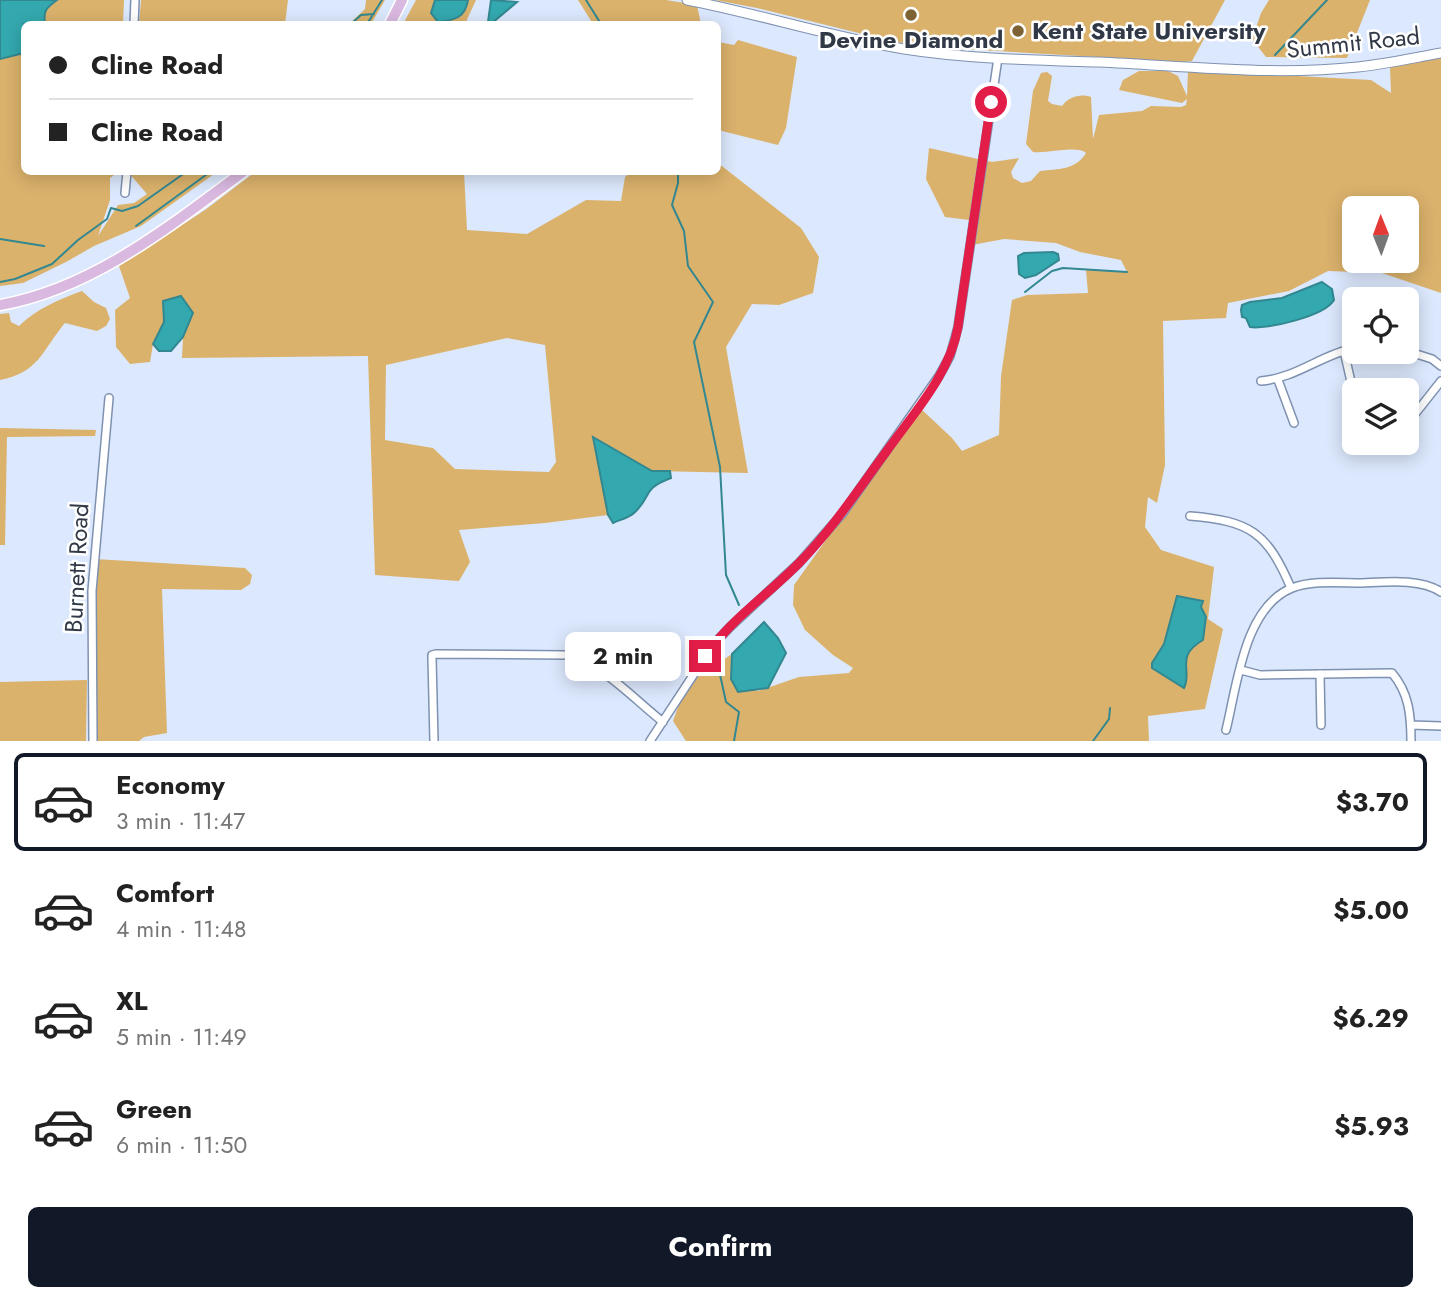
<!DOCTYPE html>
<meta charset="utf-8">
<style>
:root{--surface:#fff;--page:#f2f2f2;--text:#222;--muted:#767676;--line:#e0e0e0;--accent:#111827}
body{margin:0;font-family:Jost,sans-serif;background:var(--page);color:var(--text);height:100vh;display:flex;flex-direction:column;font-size:26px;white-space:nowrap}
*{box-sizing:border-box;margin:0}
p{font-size:23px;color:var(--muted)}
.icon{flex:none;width:38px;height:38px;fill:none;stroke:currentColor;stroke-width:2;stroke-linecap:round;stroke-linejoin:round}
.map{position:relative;height:741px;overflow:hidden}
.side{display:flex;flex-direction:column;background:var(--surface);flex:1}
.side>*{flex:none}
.banner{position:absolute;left:21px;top:21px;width:700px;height:154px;border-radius:10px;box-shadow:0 4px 18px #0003;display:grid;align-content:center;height:154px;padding:0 28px;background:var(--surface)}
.needle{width:46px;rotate:359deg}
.tools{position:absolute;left:1342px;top:196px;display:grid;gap:14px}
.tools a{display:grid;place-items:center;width:77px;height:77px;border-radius:10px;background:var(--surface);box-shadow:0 4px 18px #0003;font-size:35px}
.end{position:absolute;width:32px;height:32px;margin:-16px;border:9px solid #e11d48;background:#fff;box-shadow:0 0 0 4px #fff}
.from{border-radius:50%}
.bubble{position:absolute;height:49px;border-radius:10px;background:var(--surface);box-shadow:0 4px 18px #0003;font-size:23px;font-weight:700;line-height:49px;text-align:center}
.banner b{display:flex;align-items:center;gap:24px;height:66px;font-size:26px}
.banner b+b{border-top:2px solid var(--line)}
.banner i{width:18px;height:18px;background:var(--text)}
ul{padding:12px 0 0;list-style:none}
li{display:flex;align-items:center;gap:21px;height:98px;margin:0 14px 10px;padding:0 14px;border:4px solid transparent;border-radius:10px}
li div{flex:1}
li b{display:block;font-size:26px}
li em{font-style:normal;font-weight:700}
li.selected{border-color:var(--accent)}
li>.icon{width:63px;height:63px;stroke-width:1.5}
.cta{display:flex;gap:14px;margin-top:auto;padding:14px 28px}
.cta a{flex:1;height:80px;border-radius:10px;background:var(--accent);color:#fff;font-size:28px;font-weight:700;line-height:80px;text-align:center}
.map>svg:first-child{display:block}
.green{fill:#dbb26c;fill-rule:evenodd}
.water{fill:#33a9af;stroke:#328790;stroke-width:2}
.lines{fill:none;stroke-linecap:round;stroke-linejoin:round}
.stream{stroke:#328790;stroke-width:2}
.minor-casing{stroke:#7e91b0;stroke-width:10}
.tertiary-casing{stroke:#7e91b0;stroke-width:11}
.primary-casing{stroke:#fff;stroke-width:13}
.minor{stroke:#fff;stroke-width:7}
.tertiary{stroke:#fff;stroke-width:9}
.primary{stroke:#dab9e0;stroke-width:10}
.route{stroke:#e11d48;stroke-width:9}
.poi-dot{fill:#7d6234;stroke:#fff;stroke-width:2.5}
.labels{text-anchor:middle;stroke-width:5;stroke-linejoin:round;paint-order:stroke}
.poi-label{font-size:24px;font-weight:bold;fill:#313947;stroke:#fff;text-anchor:start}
.street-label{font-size:24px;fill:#313947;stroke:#fff}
</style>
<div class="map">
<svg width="1441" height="741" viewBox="0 0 1441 741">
<rect width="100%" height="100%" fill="#dce8fd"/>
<path class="green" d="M57,0H124L123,24H45C42,11 46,7 57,0Z
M141,0H288L285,24H139Z
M366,0H385L371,24H349L365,9Z
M416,0H476L465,24H403Z
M578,0H666L697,5L701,24H593Z
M715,0H1225L1192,61L1183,62L944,48L895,42L757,8Z
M1269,0H1370L1347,58L1266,57L1252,39L1261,13Z
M738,40L797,57L786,128L778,145L718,130V42L734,45Z
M24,53V172H118L110,178V200L98,236L118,205L134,203L147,194L128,172H217L141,226L94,246L66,262L23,283L0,286V59Z
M1441,57V293L1382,273L1328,271L1289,291L1228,303L1226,318L1163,321L1165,465L1157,503L1148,497L1145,527L1161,550L1214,567L1208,619L1223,629L1205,709L1148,716L1149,741H686L673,721L686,685L732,654L731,679L758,691L799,677L849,673L853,668L833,655L805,630L793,605L794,585L920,408L952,438L962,451L999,435L1001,376L1012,300L1027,295L1088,293L1086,270L1127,272L1121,260L1080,252L1056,243L1004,239L972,245L984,160L992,162L1019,158L1011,172L1013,178L1022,183L1031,181L1040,171C1058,169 1076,170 1086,153C1077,145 1048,154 1033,152L1026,144L1033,91L1041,73L1047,72L1052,76L1048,101L1052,104L1062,106C1068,97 1081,93 1091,97L1093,139L1099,115L1142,111L1151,106L1181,107L1186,105L1187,99L1182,103L1119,90L1123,80L1139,71H1168L1178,76L1187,96L1188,70L1371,80L1391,93L1390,67ZM1354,208H1407V261H1354Z
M929,148L978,159L969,220L945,217L926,179Z
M718,163L801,228L819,257L813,293L779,305L752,304L726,347L748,473L652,471L594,437L608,515L545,523L459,530L470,562L459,581L375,575L368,356L182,358L183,337L193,313L163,301L164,322L153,344L150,362L130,364L116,347L115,310L130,298L119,266L205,210L255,172H464L467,230L527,234L586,200L621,201L625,177L631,172H718ZM507,338L545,345L556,462L549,472L455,469L433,448L385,440L386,365Z
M82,291L94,302L106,308L110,319L106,326L97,331L65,323C43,349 39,373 0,380V314L9,313L11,322L19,326C36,309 60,299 82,291Z
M0,428L96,430L95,436L7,437L5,545H0Z
M95,559L245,568L252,575L250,584L241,590L162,589L167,733L144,737L139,741H93Z
M87,680L86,741H0V682Z"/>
<path class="water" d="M0,0H57C46,8 43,11 45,24H24V53L0,59Z
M435,0H468C465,18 455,20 438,22L431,13Z
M491,0L517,2L491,24L488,22Z
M1053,252L1058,254L1059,260L1036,275L1025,278L1019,274L1018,256L1024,253Z
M1322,282L1332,289L1334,300C1325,316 1266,330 1250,327L1246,318L1242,317L1241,310L1242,305L1250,302L1282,298Z
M181,296L193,313L183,337L171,351H159L153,344L164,322L163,301Z
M593,437L652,471H670L671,478C641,489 652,497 634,513C629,518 619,520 613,523L608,515Z
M1177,596L1203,601L1201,607L1206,617L1203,640C1174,657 1193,670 1184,688L1152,668V663L1164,644Z
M764,622L778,638L786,653L768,688L738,692L731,679L732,654Z"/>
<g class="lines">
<path class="stream" d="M586,0L601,24
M351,24L361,15L374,14
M367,24L382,0
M1275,55L1327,0
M678,172V183L672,205L684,231L688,266L713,302L694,342L720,467L726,575L739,605
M136,226L210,172
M0,239L44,246
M0,282L15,279L52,264L78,240L107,219L111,208L122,211L138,206L186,172
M1025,292L1052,271L1063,268L1127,272
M721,656L719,670L726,702L739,712L734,741
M1093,741L1109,719L1110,708"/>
<g class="minor-casing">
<path id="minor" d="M134,24L135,0
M125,193L127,172
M1344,351L1354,395
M1407,351L1432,359L1441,366
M1278,380L1294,423
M1261,381C1296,378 1321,355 1354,348
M1415,414L1441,381
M1190,516C1250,521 1267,532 1291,588
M1241,670L1260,675L1392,673C1409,693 1411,715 1411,741
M1320,674L1321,725
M1411,725L1441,726
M1226,730C1237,686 1244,607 1292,588C1312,580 1340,583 1362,583C1386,582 1420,578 1441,592
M93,741L92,591L109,398
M434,741L432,658V655L436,654L566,655C597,659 637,702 663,722
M650,741L713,645L730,627L799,563L842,514L939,376L950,356L958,327L998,58"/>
</g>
<g class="tertiary-casing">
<path id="tertiary" d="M687,0C760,14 830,37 904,49C968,59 1034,60 1099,62C1185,66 1272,76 1358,67C1386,64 1413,58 1441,53"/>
</g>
<g class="primary-casing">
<path id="primary" d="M390,24L402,0
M0,305C92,289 170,226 243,172"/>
</g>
<use href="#minor" class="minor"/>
<use href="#tertiary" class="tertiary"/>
<use href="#primary" class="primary"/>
</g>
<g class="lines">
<path class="route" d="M705,656C731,619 769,594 800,562C833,528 858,490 886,452C913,414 950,374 958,327L991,102"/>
</g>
<g class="poi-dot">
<circle cx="911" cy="15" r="7"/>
<circle cx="1018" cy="31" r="7"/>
</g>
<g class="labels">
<g class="poi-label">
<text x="1032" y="39">Kent State University</text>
<text x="911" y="48" text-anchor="middle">Devine Diamond</text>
</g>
<g class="street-label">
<text transform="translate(1353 43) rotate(-6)" y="8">Summit Road</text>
<text transform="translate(77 568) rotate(-87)" y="8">Burnett Road</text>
</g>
</g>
</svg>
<div class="tools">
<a><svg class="needle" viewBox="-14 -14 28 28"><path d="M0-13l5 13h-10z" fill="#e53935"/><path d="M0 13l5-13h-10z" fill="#767676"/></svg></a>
<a><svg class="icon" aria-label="locate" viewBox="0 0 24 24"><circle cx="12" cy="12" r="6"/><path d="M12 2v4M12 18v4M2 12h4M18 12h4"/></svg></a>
<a><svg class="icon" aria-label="layers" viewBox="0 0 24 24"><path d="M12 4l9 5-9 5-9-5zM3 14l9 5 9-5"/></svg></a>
</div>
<i class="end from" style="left:991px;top:102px"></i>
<i class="end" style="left:705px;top:656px"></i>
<div class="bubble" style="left:565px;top:632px;width:116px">2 min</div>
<div class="banner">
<b><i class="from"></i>Cline Road</b>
<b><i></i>Cline Road</b>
</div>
</div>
<section class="side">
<ul>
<li class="selected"><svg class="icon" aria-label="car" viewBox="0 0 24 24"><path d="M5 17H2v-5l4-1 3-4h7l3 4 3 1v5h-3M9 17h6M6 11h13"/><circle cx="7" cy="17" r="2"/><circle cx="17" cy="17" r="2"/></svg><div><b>Economy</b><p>3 min · 11:47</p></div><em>$3.70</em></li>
<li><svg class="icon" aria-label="car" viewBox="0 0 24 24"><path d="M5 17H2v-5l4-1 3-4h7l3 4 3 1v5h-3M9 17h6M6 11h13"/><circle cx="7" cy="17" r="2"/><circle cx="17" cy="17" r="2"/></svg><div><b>Comfort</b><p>4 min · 11:48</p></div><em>$5.00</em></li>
<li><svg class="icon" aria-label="car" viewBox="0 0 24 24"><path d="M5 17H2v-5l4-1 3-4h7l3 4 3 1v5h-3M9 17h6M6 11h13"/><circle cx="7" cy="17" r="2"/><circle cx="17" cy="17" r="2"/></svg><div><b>XL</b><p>5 min · 11:49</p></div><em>$6.29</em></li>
<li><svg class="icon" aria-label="car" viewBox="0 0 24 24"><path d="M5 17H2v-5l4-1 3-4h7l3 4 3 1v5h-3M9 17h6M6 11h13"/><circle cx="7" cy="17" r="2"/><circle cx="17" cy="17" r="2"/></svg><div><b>Green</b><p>6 min · 11:50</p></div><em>$5.93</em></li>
</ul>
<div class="cta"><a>Confirm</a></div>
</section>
